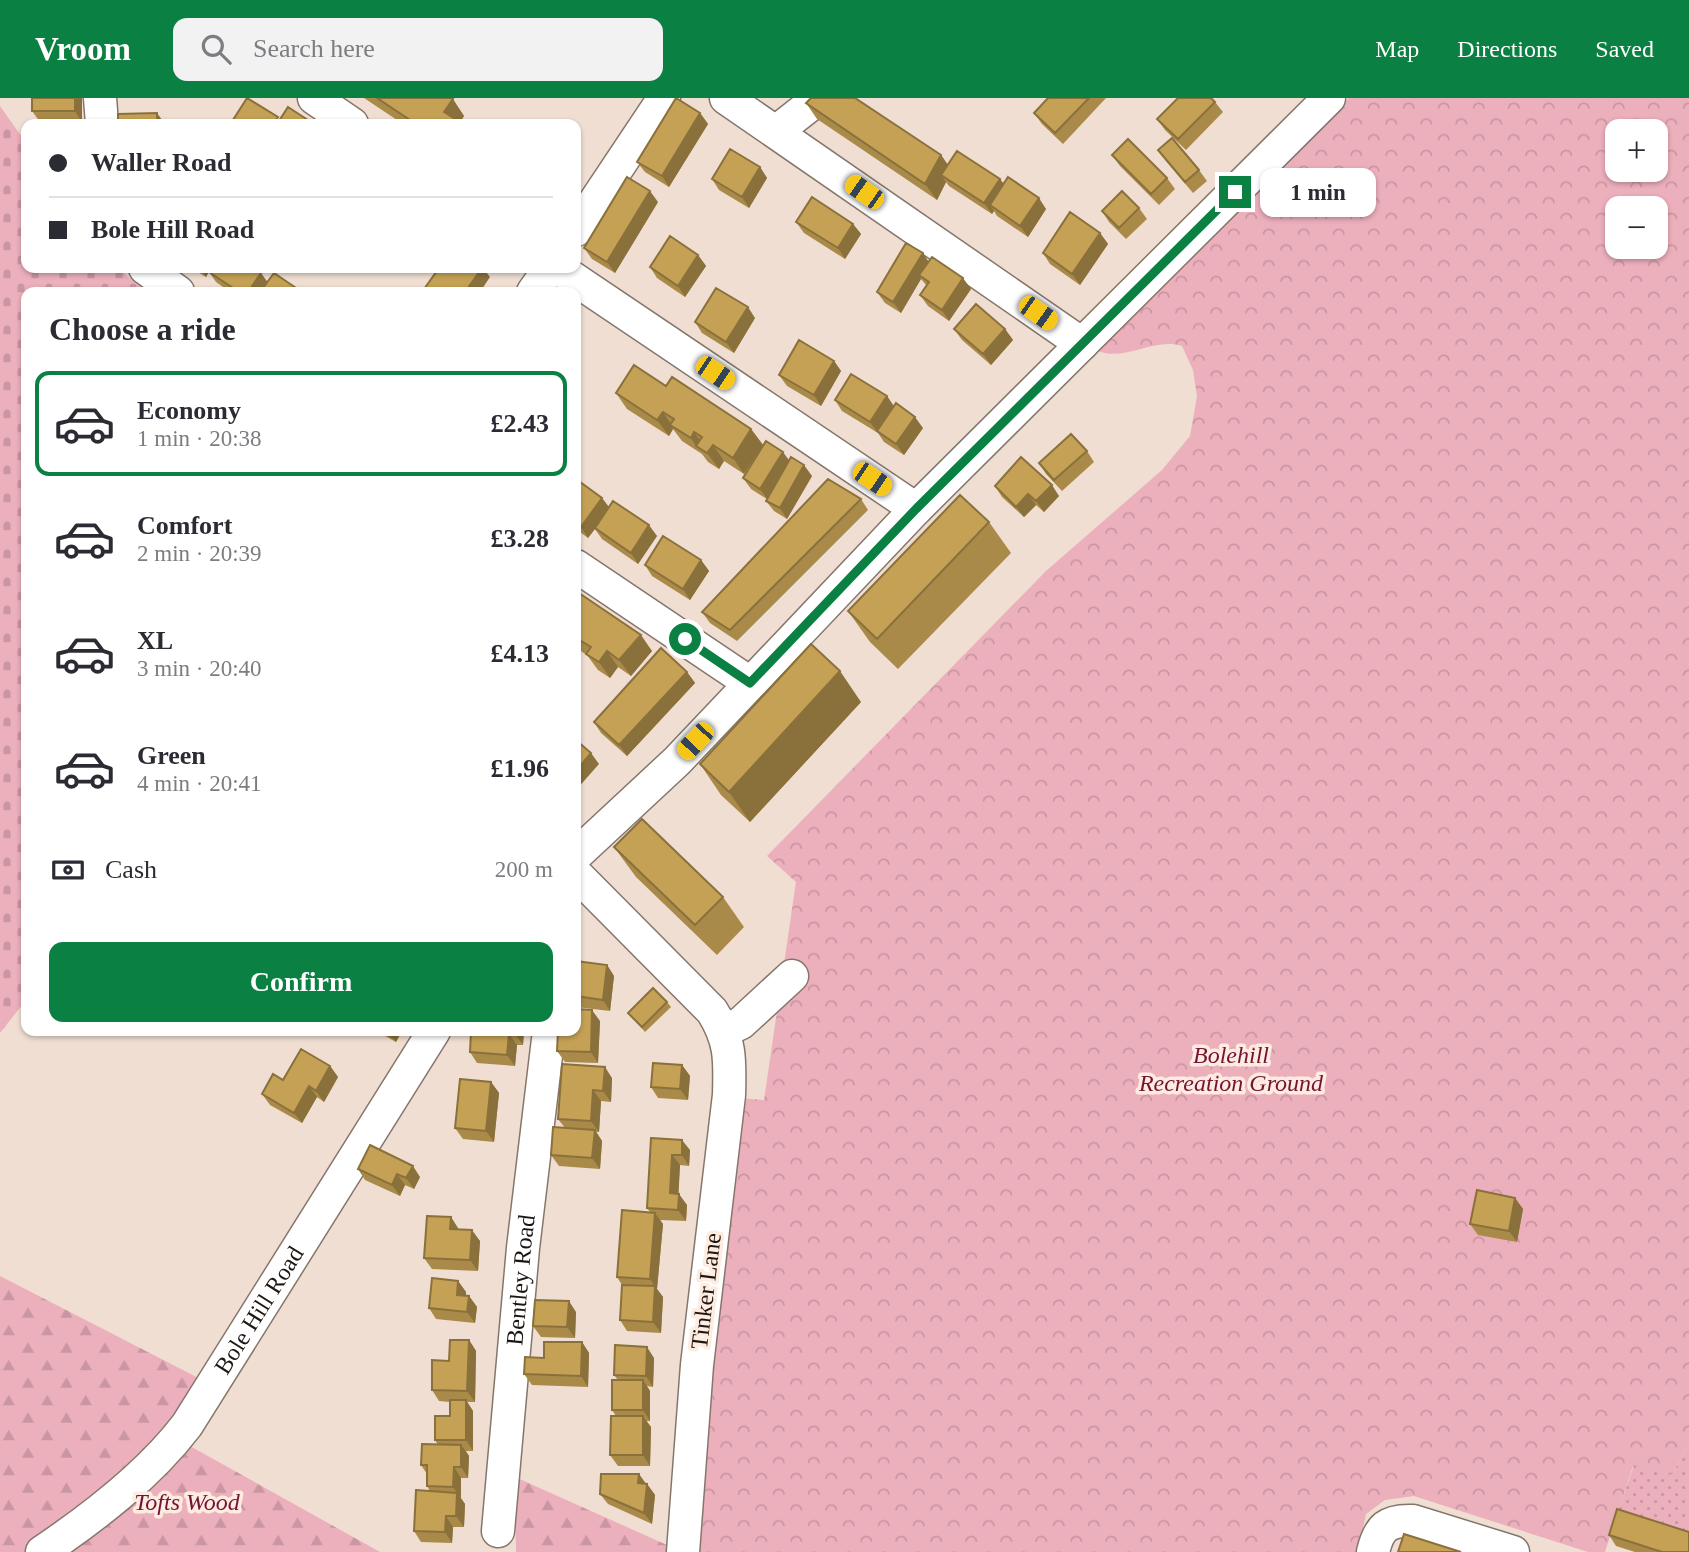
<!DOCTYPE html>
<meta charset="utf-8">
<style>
:root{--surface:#fff;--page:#f2f2f3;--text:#2b2b33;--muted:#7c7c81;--line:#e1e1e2;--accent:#0b8043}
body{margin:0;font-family:Georgia,serif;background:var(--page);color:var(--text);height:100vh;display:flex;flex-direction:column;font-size:26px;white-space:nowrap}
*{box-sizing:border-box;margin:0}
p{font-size:23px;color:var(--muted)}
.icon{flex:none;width:38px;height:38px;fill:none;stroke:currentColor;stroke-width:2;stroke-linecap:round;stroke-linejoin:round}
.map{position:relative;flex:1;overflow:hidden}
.side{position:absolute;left:21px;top:189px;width:560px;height:749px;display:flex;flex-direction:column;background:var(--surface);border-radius:14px;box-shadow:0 2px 5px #0004}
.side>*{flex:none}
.banner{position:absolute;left:21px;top:21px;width:560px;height:154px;border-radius:14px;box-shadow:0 2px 5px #0004;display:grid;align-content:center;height:154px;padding:0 28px;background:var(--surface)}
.fabs{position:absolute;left:1605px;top:21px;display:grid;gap:14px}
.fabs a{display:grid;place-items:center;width:63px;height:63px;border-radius:14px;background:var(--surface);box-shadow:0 2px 5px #0004;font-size:35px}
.end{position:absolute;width:32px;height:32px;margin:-16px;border:9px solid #0b8043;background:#fff;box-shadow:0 0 0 4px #fff}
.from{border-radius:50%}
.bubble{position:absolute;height:49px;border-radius:14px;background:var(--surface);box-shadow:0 2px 5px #0004;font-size:23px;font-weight:700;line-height:49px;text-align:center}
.car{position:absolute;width:21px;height:42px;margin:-21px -10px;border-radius:9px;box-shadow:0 0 5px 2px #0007;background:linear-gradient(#f5c518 24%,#345 0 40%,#f5c518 0 76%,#345 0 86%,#f5c518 0)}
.banner b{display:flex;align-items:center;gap:24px;height:66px;font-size:26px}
.banner b+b{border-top:2px solid var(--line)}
.banner i{width:18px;height:18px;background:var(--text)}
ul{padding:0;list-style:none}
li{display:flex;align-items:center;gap:21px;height:105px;margin:0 14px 10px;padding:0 14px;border:4px solid transparent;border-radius:14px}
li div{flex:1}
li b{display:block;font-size:26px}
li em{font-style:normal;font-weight:700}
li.current{border-color:var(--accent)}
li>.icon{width:63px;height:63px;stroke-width:1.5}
h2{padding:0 28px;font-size:32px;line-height:84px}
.pay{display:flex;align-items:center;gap:18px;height:77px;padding:0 28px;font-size:26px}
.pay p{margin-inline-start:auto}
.primary-button{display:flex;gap:14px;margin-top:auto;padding:14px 28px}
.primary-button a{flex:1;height:80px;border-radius:14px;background:var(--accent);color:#fff;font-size:28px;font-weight:700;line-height:80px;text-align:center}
header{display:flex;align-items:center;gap:42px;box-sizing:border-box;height:98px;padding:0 35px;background:var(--accent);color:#fff}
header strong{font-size:33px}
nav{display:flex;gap:38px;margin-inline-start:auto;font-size:24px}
.search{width:490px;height:63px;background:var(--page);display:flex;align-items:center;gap:18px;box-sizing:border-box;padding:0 24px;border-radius:14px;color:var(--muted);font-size:26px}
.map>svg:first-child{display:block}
.forest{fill:url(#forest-firs)}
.cemetery{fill:url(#cemetery-stones)}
.park{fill:url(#park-crowns);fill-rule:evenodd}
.garden{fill:url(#garden-dots)}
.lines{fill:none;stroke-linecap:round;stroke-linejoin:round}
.minor-casing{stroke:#85766b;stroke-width:35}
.minor{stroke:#fff;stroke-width:32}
.wall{fill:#a98a49}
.shaded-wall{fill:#8a713c}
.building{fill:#c5a155;stroke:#8a713c;stroke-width:2}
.route{stroke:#0b8043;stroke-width:9}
.labels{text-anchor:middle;stroke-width:7;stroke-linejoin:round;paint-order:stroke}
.park-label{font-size:24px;font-style:italic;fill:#751237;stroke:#fdecdf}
.street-label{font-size:24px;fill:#1d1713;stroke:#fdecdf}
</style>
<header>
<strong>Vroom</strong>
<div class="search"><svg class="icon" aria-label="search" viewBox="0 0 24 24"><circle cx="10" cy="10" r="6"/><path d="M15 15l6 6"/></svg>Search here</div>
<nav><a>Map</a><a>Directions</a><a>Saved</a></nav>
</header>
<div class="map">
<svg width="1689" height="1454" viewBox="0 0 1689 1454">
<defs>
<pattern id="forest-firs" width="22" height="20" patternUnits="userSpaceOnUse" patternTransform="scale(1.75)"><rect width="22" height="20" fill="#ecafbc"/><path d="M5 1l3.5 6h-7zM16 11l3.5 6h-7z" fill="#ca96a1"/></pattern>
<pattern id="cemetery-stones" width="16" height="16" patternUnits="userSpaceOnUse" patternTransform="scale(1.75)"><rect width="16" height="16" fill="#ecafbc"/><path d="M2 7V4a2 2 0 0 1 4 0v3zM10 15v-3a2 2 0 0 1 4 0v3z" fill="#ca96a1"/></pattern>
<pattern id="park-crowns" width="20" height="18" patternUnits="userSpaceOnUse" patternTransform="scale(1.75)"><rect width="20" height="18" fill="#ecafbc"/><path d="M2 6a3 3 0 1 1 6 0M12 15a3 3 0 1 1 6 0" fill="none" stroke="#ca96a1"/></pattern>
<pattern id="garden-dots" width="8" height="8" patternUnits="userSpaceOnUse" patternTransform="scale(1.75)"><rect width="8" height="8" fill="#ecafbc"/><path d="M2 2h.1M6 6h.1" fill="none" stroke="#ca96a1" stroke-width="1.8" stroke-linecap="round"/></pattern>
</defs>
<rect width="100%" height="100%" fill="#f0ded2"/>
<path class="forest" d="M0,1178L212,1287L190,1348L380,1454H0Z
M515,1379L667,1447L666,1454H516Z"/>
<path class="cemetery" d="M0,8L26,45V170H117L147,194H26V902L0,935Z"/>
<path class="park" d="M1349,0H1689V1346L1672,1377L1633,1368L1605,1454H1588L1414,1398L1385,1402L1366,1416L1358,1454H694L739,1000L764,1002L796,784L767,758L1046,473L1162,372L1190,338L1197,298L1193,272L1182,248C1154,239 1125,264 1098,253ZM1617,33H1656V72H1617ZM1617,110H1656V149H1617Z"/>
<path class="garden" d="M1689,1346V1442L1616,1419L1634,1367L1672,1377Z"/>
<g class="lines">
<g class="minor-casing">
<g id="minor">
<path d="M100,0L102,26"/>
<path d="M314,0L352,26"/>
<path d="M726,0L1082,246"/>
<path d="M777,33L819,0"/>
<path d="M576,132L664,0"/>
<path d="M145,170L178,194"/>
<path d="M558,170L916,411"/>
<path d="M533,194L550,170"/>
<path d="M576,468L750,585"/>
<path d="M576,757L677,663L916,411L1329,0"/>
<path d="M576,776L712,913C731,943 730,962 729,997L697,1267L683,1454"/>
<path d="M724,933L741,925L792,878"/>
<path id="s1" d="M498,1433L523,1150L549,933"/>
<path id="s2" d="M42,1454C94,1419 149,1377 187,1327L434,933"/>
<path d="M1373,1454C1379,1429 1387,1422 1413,1423L1513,1454"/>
</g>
</g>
<use href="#minor" class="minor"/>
</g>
<path class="wall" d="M82,0V24H40L32,13Z
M364,0H451L464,18L460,24L463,26H403Z
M1048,0H1106L1063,46L1042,26L1034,15Z
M1215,4L1223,14L1186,52L1165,32L1157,21Z
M806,5L941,57L948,67L1000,81L1004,86L1046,111L1028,139L997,118L994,113L992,116L949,88L946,84L937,102L817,21Z
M700,15L708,26L669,89L645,74L637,64Z
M1158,52L1199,72L1207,83L1193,95L1166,63Z
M1112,57L1167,80L1175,91L1159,107L1120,68Z
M760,69L767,80L749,110L719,92L712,81Z
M658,104L615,175L592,161L584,150Z
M1139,110L1147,121L1126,141L1109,124L1102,113Z
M796,124L853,126L861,136L845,161L804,135Z
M1100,135L1108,146L1080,187L1050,166L1043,155Z
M698,157L706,168L685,199L657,180L650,169Z
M929,163L971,191L949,223L928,208L920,197L927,188L921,181L901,215L885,205L877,194Z
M191,170H211L267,184L302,194H230L216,184L209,174L206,179Z
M755,220L734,255L702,235L695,224Z
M954,231H1005L1013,242L991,267L962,242Z
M834,263L841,273L821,308L787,288L779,277Z
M666,288L751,331L763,347L744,376L724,363L719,371L708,364L702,356L682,343L673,331L669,338L627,311L616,295Z
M887,298L894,308L923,330L904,357L884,344L878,335L842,313L835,302Z
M1087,353L1094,364L1062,393L1046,376L1039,365Z
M789,362L812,378L787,421L774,413L766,403L767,401L751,391L743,380Z
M576,381L602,400L609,409L657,438L638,466L602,441L595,431L588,440L576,431Z
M995,388L1059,398L1044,414L1036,407L1024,419L1002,399Z
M861,401L868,412L737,543L710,525L702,514Z
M989,424L1011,455L898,571L870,544L848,513Z
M701,462L709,473L690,502L652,478L645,467Z
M576,493L652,553L631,578L618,569L610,580L598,572L587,557L576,550Z
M687,574L695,585L627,658L601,635L594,624Z
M861,604L750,724L721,697L700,666Z
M614,749L723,799L744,829L717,857L636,779Z
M576,863L607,867L614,878L610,913L576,909Z
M667,904L671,909L645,934L628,915Z
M600,923L598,965L565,964L557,953Z
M376,933H402L396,944Z
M471,933H524L523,947H517L515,968L477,965L470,954Z
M562,966L612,980L611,1004L601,1003L599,1034H596L602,1043L600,1071L559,1068L551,1057L565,1030L558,1021Z
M682,967L690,978L688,1002L658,1000L651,989Z
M330,968L338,979L324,1004L317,999L302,1025L270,1007L262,996L283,982Z
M491,984L499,995L494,1044L463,1041L455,1030Z
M651,1040L690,1052L689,1068L680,1067L678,1096L687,1107L686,1123L660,1122L663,1126L657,1191L663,1199L661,1235L627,1233L620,1222L622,1187L617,1179L650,1114L647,1110Z
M358,1071L420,1079L414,1091L405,1087L400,1098L365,1082Z
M1515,1100L1523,1111L1517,1144L1478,1137L1470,1126Z
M451,1119L458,1131L480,1143L478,1173L432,1171L424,1160Z
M458,1183L466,1194V1198H469L477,1209L475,1225L436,1221L429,1210Z
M576,1214L575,1240L541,1239L533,1228Z
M469,1242L476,1253L475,1304H467L473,1313V1353H466L469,1358L468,1380H461V1400L465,1406L464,1429H453L452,1445L421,1444L414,1433L430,1393L427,1388V1376L421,1367L438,1347L435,1342L450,1318V1304L439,1303L432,1292L449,1263Z
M582,1244L589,1255L588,1289L532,1287L524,1276L544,1260Z
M654,1260L653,1289L647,1288L650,1293V1323H646L651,1329L650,1368H618L610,1357L616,1318L612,1312L618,1282L614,1277Z
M647,1386L655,1397L652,1426L608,1406L600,1396Z
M1609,1437L1689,1454H1635L1616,1448Z"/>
<path class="shaded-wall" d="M75,0H82V24L75,13Z
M453,1L464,18L459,26L444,14Z
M157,15L165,26H157Z
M700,15L708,26L669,89L662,78Z
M941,57L952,73L941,77L946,84L937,102L925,86Z
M760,69L767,80L749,110L742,99Z
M1000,81L1007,92L990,107L994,113L992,116L984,105Z
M650,93L658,104L615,175L607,164Z
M1039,100L1046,111L1028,139L1020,128Z
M853,126L861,136L845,161L838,150Z
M1100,135L1108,146L1080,187L1072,176Z
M923,155L930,166L919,177L921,181L901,215L893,204Z
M698,157L706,168L685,199L678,188Z
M199,170H211L206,179Z
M482,170H483L490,179L480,194H465Z
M261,175L269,186L263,194H248Z
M963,180L971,191L949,223L942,212Z
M748,209L755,220L734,255L726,244Z
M1005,231L1013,242L991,267L983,256Z
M834,263L841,273L821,308L814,297Z
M887,298L894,309L877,333L878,335L870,324Z
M663,314L673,329L670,327L673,331L669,338L657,322Z
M915,319L923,330L904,357L896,346Z
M751,331L763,347L744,376L733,360Z
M694,334L706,351L696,348L691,340Z
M713,347L724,363L719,371L707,355Z
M783,354L791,365L768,402L760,391Z
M804,367L812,378L787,421L780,410Z
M1052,387L1059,398L1044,414L1036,403Z
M1028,396L1036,407L1024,419L1016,409Z
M602,400L610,411L588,440L581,429Z
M649,427L657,438L638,466L631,455Z
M701,462L709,473L690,502L683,491Z
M641,537L652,553L631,578L619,562Z
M607,553L618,569L610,580L599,564Z
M840,573L861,604L750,724L729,694Z
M687,574L695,585L627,658L619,647Z
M591,655L599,666L576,692V673Z
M607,867L614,878L610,913L603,902Z
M592,912L600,923L598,965L591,954Z
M395,933H402L396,944L392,939Z
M515,933H524L523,947L515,936Z
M509,936L517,947L515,968L507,957Z
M682,967L690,978L688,1002L680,991Z
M330,968L338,979L324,1004L316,993Z
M605,969L612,980L611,1004L603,993Z
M491,984L499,995L494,1044L486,1033Z
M309,988L317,999L302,1025L294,1015Z
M593,992L601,1003L599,1034L591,1023Z
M595,1032L602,1043L600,1071L592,1060Z
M682,1042L690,1052L689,1068L682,1057Z
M672,1057L680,1067L678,1106L670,1095Z
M413,1068L420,1079L414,1091L406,1080Z
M397,1076L405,1087L400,1098L392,1087Z
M679,1096L687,1107L686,1123L678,1112Z
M1515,1100L1523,1111L1517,1144L1509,1133Z
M655,1115L663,1126L657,1191L663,1199L661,1235L653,1224L655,1189L650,1181Z
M451,1119L458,1130V1141L450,1131Z
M472,1132L480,1143L478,1173L470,1162Z
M458,1183L466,1194L465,1208L457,1197Z
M469,1198L477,1209L475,1225L467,1214Z
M569,1203L576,1214L575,1240L567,1229Z
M469,1242L476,1253L475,1304L467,1293Z
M582,1244L589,1255L588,1289L581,1278Z
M647,1249L654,1260L653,1289L646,1278Z
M643,1282L650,1293V1323L643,1312Z
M466,1302L473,1313V1353L466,1342Z
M643,1318L651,1329L650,1368L643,1357Z
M461,1347L469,1358L468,1380L461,1369Z
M454,1369L461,1380V1400L453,1389Z
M639,1376L647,1387L638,1385Z
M647,1386L655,1397L652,1426L644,1415Z
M457,1395L465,1406L464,1429L456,1418Z
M446,1418L453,1429L452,1445L445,1434Z"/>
<path class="building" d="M32,0H75V13H32Z
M247,0L278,19L273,26H240L233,22Z
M377,0H451L453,1L444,14L463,26H416Z
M676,0L700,15L662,78L637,64Z
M811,0H855L941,57L925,86L806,5Z
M1048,0H1089L1055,35L1034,15Z
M1178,0H1211L1215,4L1178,41L1157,21Z
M288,9L314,26H277Z
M157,15V26H118V16Z
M1172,40L1199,72L1185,84L1158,52Z
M1128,41L1167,80L1151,96L1112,57Z
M730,51L760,69L742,99L712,81Z
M957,53L1000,81L984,105L941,77Z
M627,79L650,93L607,164L584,150Z
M1008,79L1039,100L1020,128L990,107Z
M1122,93L1139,110L1119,130L1102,113Z
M812,99L853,126L838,150L796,124Z
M1070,114L1100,135L1072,176L1043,155Z
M670,138L698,157L678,188L650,169Z
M906,145L923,155L893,204L877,194Z
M932,159L963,180L942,212L920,197L929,184L919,177Z
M211,170H254L261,175L248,194H239L209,174Z
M439,170H482L465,194H422Z
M274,175L302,194H260Z
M716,190L748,209L726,244L695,224Z
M976,206L1005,231L983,256L954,231Z
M799,242L834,263L814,297L779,277Z
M634,267L666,288L672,279L751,331L733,360L713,347L707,355L696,348L702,339L694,334L691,340L670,327L674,321L663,314L657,322L616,295Z
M851,276L887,298L870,324L835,302Z
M896,305L915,319L896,346L877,333Z
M1071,336L1087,353L1054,382L1039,365Z
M766,343L783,354L760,391L743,380Z
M791,359L804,367L780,410L766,403Z
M1021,359L1052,387L1036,403L1028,396L1016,409L995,388Z
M576,381L602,400L581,429L576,425Z
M828,381L861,401L730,532L702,514Z
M960,397L989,424L877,541L848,513Z
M613,403L649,427L631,455L595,430Z
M663,438L701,462L683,491L645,467Z
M576,493L641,537L619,562L607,553L599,564L586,556L591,549L576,540Z
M811,546L840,573L729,694L700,666Z
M661,550L687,574L619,647L594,624Z
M576,642L591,655L576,673Z
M642,721L723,799L695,827L614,749Z
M576,863L607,867L603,902L576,898Z
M653,890L667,904L642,929L628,915Z
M576,911L592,912L591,954L557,953L558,933H576Z
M382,933H395L392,939Z
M471,933H515V936H509L507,957L470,954Z
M301,951L330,968L316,993L309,988L294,1015L262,996L273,976L283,982Z
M653,965L682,967L680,991L651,989Z
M562,966L605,969L603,993L593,992L591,1023L558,1021Z
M460,981L491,984L486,1033L455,1030Z
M553,1029L595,1032L592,1060L551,1057Z
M651,1040L682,1042V1057H672L670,1095L679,1096L678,1112L647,1110Z
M370,1047L413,1068L406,1080L397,1076L392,1087L358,1071Z
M1477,1092L1515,1100L1509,1133L1470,1126Z
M622,1112L655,1115L650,1181L617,1179Z
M427,1118L451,1119L450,1131L472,1132L470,1162L424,1160Z
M432,1180L458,1183L457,1197L469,1198L467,1214L429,1210Z
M622,1187L655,1188L653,1224L620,1222Z
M535,1202L569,1203L567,1229L533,1228Z
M450,1242H469L467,1293L432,1292V1262L449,1263Z
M544,1244H582L581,1278L524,1276L525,1259L544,1260Z
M615,1247L647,1249L646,1278L614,1277Z
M612,1282H643V1312H612Z
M450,1302H466V1342H435V1318H450Z
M611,1318H643V1357H610Z
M422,1346L461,1347V1369H454L453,1389L427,1388V1367H421Z
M601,1376H639L638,1385L647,1386L644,1415L600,1396Z
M416,1392L457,1395L456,1418H446L445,1434L414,1433Z
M1617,1411L1689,1434V1454H1662L1609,1437Z
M1404,1436L1461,1454H1398Z"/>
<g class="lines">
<path class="route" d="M685,541L750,585L916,411L1235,94"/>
</g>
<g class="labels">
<g class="park-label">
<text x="1231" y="965">Bolehill<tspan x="1231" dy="28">Recreation Ground</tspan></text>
<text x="187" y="1412">Tofts Wood</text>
</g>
<g class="street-label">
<text dy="8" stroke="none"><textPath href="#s1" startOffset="252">Bentley Road</textPath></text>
<text transform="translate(706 1193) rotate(-83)" y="8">Tinker Lane</text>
<text dy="8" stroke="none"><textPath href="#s2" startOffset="329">Bole Hill Road</textPath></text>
</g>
</g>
</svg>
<div class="fabs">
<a>+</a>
<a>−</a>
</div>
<i class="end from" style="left:685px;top:541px"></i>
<i class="end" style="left:1235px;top:94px"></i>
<div class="bubble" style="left:1260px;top:70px;width:116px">1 min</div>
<i class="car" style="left:864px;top:94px;rotate:305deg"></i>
<i class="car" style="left:1038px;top:215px;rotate:125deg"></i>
<i class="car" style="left:715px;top:275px;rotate:124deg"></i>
<i class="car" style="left:872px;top:381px;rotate:124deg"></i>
<i class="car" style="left:695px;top:643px;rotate:223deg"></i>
<div class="banner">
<b><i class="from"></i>Waller Road</b>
<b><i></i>Bole Hill Road</b>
</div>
<section class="side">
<h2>Choose a ride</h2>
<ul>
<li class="current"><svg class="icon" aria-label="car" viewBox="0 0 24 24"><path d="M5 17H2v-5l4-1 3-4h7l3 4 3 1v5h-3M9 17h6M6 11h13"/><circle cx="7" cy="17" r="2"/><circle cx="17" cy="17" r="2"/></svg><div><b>Economy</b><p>1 min · 20:38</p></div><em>£2.43</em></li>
<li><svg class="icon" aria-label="car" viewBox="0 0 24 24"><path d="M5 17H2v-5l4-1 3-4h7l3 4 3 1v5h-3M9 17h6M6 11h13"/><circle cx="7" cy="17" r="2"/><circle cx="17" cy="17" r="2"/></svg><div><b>Comfort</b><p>2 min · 20:39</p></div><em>£3.28</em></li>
<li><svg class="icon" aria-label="car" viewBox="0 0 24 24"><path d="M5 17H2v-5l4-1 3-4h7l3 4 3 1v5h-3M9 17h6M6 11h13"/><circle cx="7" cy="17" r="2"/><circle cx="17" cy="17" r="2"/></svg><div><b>XL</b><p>3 min · 20:40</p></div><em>£4.13</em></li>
<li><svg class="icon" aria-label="car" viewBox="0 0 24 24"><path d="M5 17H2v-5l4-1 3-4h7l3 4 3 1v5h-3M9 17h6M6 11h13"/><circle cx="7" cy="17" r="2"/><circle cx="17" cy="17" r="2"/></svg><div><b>Green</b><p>4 min · 20:41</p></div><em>£1.96</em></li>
</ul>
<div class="pay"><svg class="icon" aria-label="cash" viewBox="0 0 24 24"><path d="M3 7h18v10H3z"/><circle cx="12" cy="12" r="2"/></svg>Cash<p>200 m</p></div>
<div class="primary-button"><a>Confirm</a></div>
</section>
</div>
